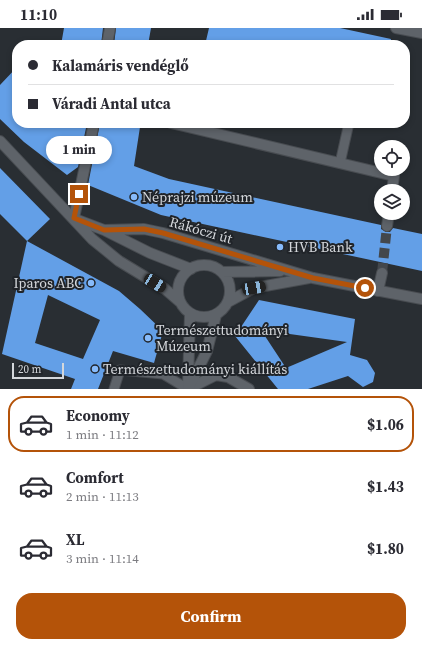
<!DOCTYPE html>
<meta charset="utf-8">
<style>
:root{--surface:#fff;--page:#f7f7f7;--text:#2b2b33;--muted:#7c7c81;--line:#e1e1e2;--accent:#b45309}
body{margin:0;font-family:"Source Serif 4",serif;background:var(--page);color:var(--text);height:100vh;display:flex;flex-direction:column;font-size:15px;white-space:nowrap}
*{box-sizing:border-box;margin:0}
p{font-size:13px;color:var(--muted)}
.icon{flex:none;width:22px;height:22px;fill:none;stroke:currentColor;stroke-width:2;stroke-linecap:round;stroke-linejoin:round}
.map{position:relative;height:361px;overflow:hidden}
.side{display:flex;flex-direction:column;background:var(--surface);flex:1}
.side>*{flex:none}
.top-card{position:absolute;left:12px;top:12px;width:398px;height:88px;border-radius:16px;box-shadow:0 2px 6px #0003;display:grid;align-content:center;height:88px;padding:0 16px;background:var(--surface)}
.tools{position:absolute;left:374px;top:112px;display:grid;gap:8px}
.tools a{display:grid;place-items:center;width:36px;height:36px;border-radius:50%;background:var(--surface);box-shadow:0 2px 6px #0003;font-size:20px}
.scale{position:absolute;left:12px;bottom:10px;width:52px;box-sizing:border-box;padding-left:4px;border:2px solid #d4d7db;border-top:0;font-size:11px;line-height:14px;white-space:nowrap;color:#d4d7db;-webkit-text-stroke:3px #202429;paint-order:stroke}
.end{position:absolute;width:18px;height:18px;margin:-9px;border:5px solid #b45309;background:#fff;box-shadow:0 0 0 2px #fff}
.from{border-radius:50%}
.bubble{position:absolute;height:28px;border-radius:14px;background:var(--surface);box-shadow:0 2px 6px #0003;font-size:13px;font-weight:700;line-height:28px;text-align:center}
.car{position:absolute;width:12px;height:24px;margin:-12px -6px;border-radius:5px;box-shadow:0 0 3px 1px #0007;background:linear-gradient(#222 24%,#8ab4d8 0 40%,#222 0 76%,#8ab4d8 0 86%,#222 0)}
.top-card b{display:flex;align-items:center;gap:14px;height:38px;font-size:15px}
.top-card b+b{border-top:1px solid var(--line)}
.top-card i{width:10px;height:10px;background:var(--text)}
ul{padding:7px 0 0;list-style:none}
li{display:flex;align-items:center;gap:12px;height:56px;margin:0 8px 6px;padding:0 8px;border:2px solid transparent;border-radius:16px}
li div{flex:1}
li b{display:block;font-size:15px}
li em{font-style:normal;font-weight:700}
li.selected{border-color:var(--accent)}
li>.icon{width:36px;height:36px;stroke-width:1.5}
.action{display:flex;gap:8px;margin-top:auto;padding:8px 16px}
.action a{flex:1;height:46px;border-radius:16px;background:var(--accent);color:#fff;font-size:16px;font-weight:700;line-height:46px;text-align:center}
.status{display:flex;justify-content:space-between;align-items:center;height:28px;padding:0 20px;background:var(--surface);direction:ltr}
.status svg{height:11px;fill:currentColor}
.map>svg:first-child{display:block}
.building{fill:#639fe7;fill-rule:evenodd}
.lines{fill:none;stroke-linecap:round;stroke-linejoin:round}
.minor-tunnel{stroke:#43474c;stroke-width:10;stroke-dasharray:10 5;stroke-linecap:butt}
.service-casing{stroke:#484c51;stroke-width:11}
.minor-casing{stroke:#484c51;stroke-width:12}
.tertiary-casing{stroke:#484c51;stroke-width:12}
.service{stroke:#5e6369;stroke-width:9}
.minor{stroke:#5e6369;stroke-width:10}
.tertiary{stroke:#5e6369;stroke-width:10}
.route{stroke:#b45309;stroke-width:5}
.poi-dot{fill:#87bbfb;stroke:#202429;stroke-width:1.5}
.labels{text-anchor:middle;stroke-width:4;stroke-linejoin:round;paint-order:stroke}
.poi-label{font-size:14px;fill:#d4d7db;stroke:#202429;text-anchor:start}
.street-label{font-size:14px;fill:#d4d7db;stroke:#202429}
</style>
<div class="status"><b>11:10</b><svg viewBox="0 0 49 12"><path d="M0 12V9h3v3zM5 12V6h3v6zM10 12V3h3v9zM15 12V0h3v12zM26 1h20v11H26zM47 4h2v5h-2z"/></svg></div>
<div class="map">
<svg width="422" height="361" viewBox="0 0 422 361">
<rect width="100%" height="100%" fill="#292e33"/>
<path class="building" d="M64,0H103L101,17H61Z
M116,0H151L148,17H114Z
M209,0H340L391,11L390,17H264L249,14V17H205Z
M17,39V95H87L78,139L67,147L24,114L0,91V57Z
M100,95H130L140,99L134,138L169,151L381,197V201L386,204H390L393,200L422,206V243L161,187L88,157Z
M0,140L50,191L27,213L0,186Z
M27,213L119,263L140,281L163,303L154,335L113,323L98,361H71L75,351L2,326ZM48,267L100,292L83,331L35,315Z
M259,272L355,291L350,327L367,332L375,345L373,354L363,359L348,348L308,361H278L235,308ZM261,302L347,314L286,340Z"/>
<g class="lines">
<path class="minor-tunnel" d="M382,245L387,198"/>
<g class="service-casing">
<path id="service" d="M340,135L349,95
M114,361L120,342L163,346L188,361"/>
</g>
<g class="minor-casing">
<path id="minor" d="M396,0L422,5
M107,17L110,0
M171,95L394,148L392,163
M74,190L94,95
M387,198L389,185
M378,263L382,245
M188,361L216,347L228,349L249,361"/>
</g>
<g class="tertiary-casing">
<path id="tertiary" d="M0,113L92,211L119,233L165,261L180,274
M75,191L104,202L150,225L191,241
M104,202L144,201L163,205L313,250L422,271
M178 263a26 26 0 1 1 52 0a26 26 0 1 1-52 0Z
M222,244L280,243
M228,274L254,260L309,250
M188,357L190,285
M188,361L207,323L216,287"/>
</g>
<use href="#service" class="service"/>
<use href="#minor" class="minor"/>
<use href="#tertiary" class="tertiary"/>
</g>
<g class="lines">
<path class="route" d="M79,166L74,190L104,202L144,201L163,205L313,250L365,260"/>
</g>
<g class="poi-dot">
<circle cx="134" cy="169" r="4"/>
<circle cx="280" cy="219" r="4"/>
<circle cx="91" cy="255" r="4"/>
<circle cx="148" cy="310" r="4"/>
<circle cx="95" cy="341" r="4"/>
</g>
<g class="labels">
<g class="poi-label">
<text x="142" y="174">Néprajzi múzeum</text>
<text x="288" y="224">HVB Bank</text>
<text x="83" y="260" text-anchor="end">Iparos ABC</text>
<text x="156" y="307">Természettudományi<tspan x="156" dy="16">Múzeum</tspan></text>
<text x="103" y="346">Természettudományi kiállítás</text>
</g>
<g class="street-label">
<text transform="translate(201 202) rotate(16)" y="5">Rákóczi út</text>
</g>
</g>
</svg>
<div class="tools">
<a><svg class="icon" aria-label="locate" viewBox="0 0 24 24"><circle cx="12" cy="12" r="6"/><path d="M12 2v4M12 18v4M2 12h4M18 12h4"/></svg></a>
<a><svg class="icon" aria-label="layers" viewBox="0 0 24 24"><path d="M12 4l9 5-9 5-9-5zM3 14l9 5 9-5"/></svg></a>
</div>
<div class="scale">20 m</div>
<i class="end from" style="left:365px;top:260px"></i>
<i class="end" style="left:79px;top:166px"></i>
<div class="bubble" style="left:46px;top:108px;width:66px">1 min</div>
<i class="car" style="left:155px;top:255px;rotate:122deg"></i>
<i class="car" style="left:254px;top:260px;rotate:80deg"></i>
<div class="top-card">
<b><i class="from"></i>Kalamáris vendéglő</b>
<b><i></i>Váradi Antal utca</b>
</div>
</div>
<section class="side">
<ul>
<li class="selected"><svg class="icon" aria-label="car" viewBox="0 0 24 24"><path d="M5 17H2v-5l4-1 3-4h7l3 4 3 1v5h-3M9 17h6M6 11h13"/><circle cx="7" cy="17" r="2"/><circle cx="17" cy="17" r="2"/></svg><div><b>Economy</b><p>1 min · 11:12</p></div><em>$1.06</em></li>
<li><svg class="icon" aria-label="car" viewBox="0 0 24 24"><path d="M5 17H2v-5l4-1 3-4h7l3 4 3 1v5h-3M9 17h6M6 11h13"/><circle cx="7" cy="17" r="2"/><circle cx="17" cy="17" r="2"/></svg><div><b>Comfort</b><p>2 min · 11:13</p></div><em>$1.43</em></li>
<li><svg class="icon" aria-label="car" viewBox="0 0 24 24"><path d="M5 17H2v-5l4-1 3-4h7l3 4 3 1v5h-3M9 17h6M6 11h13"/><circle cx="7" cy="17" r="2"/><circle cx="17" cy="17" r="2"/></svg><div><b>XL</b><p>3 min · 11:14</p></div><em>$1.80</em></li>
</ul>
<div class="action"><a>Confirm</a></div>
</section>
